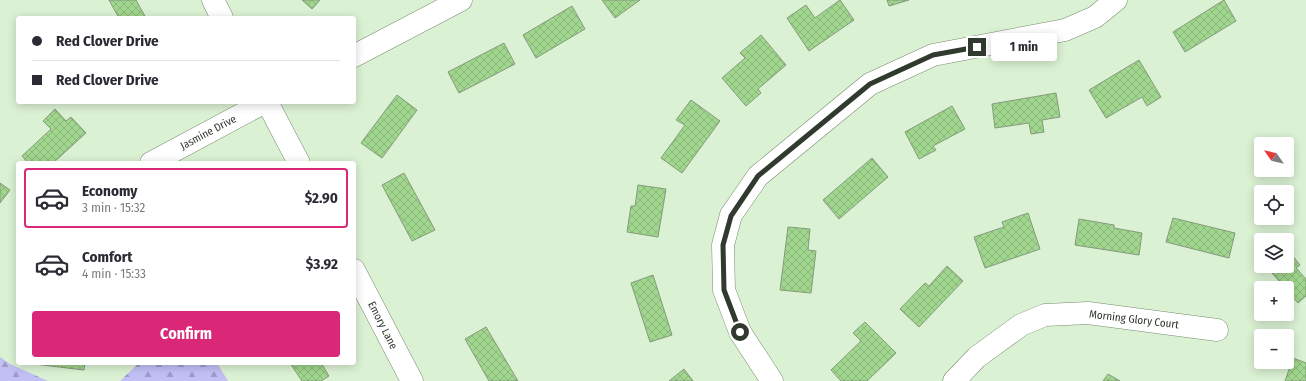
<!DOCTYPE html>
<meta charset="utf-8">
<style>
:root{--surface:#fff;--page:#f7f7f7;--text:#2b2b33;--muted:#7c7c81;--line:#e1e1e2;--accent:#db2777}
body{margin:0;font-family:"Fira Sans Condensed",sans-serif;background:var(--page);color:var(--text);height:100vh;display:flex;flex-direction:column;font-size:15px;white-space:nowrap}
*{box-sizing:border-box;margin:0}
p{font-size:13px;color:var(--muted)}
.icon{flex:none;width:22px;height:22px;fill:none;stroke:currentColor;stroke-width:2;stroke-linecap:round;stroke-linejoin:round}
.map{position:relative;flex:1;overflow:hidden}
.side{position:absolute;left:16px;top:161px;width:340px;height:204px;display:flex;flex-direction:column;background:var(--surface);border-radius:4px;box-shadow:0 2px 10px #0003}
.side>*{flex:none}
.hud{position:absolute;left:16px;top:16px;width:340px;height:88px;border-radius:4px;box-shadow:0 2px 10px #0003;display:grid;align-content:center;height:88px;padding:0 16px;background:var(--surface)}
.needle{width:26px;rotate:304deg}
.fabs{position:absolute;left:1254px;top:137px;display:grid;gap:8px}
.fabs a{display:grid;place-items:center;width:40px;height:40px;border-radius:4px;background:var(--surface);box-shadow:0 2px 10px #0003;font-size:20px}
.end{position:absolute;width:18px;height:18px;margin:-9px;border:5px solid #313a2e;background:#fff;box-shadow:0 0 0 2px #fff}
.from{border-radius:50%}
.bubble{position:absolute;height:28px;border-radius:4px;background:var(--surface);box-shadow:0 2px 10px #0003;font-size:13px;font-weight:700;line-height:28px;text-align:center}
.hud b{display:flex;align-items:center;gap:14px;height:38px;font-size:15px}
.hud b+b{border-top:1px solid var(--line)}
.hud i{width:10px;height:10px;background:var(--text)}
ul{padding:7px 0 0;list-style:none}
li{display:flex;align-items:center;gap:12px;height:60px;margin:0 8px 6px;padding:0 8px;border:2px solid transparent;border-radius:4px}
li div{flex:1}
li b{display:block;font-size:15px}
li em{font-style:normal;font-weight:700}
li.on{border-color:var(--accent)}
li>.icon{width:36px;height:36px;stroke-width:1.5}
.cta{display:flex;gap:8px;margin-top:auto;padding:8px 16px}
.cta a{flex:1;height:46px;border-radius:4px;background:var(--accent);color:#fff;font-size:16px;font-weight:700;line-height:46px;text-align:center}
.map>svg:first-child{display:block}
.forest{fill:url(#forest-firs)}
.building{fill:url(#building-cross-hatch);stroke:#859a7e}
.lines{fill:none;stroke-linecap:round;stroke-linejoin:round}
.minor-casing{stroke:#788c71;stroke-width:23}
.minor{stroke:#fff;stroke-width:22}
.route{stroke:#313a2e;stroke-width:5}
.labels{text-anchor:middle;stroke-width:3.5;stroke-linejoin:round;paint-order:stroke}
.street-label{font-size:11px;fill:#313a2e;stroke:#fff}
</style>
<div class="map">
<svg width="1306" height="381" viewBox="0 0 1306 381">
<defs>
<pattern id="forest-firs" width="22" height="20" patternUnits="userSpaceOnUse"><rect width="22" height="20" fill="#c1bff4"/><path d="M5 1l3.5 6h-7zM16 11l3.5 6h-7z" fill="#9d9cc6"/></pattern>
<pattern id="building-cross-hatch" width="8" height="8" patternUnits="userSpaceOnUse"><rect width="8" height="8" fill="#a0d68d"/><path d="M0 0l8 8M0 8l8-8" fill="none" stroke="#8ab87a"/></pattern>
</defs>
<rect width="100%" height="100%" fill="#dbf1d3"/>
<path class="forest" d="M0,357L10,364L48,381H0Z
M139,363H217L228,381H120Z"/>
<path class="building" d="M109,0H136L146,18H119Z
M302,0H320L312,9Z
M602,0H640L615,18Z
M840,0L854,20L809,51L787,18L806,5L815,18Z
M887,0H909L889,6Z
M1224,0L1236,21L1185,52L1173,32Z
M572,6L585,29L536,58L523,35Z
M761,35L786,65L758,89L761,93L746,106L722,78L745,58L740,53Z
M504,43L515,64L459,93L448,72Z
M1139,60L1161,97L1147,106L1142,97L1106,118L1089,90Z
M1056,93L1060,117L1042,120L1044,132L1031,134L1029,123L995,128L992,104Z
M397,95L417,110L382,158L361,143Z
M691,100L720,121L682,173L661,158L685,125L676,120Z
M952,106L965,129L933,146L936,150L919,159L905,132Z
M55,109L66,121L71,117L86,133L53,163H28L22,156L51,129L43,121Z
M872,158L888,177L839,219L823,200Z
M404,173L435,230L412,241L382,185Z
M0,183L10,190L0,203Z
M638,185L666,189L658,237L627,232L631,206H635Z
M1028,213L1040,249L985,268L974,237L1004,227L1002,222Z
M1173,218L1235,233L1229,258L1166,242Z
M1079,219L1114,225V228L1142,233L1139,255L1075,245Z
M788,227L810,229L808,250L816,251L811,293L780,290Z
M1287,249L1300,265L1296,268L1306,279V296L1298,303L1287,291V288H1285L1266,266H1287Z
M1261,251V259L1257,254Z
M947,266L963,281L919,327L900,309L925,283L929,286Z
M653,275L672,335L650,342L631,283Z
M865,322L896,353L867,381H841L831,370L861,341L853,333Z
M486,327L518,381H489L465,339Z
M1293,358L1306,363V381H1285Z
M26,363H85L84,370Z
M290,363H321L329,376L321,381H302Z
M684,369L693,381H669Z
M1108,374L1120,381H1103Z"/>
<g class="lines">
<g class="minor-casing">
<path id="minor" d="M213,0L222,18
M354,56L461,0
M267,102L299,163
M151,163L265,102
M354,270L412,381
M772,381L740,332L724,290L723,245L731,215L758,176L870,84L933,55L1065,30L1095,17L1116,0
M954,381L977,357L1021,325L1045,315L1088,313L1217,330"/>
</g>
<use href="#minor" class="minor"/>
</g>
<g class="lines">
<path class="route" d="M740,332L724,290L723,245L731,216L758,176L870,84L933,55L977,47"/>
</g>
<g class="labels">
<g class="street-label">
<text transform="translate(208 132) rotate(-28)" y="4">Jasmine Drive</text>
<text transform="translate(1134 319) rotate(7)" y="4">Morning Glory Court</text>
<text transform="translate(383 325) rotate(63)" y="4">Emory Lane</text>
</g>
</g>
</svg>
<div class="fabs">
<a><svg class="needle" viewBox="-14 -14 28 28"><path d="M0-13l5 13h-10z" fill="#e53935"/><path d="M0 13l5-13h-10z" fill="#7c7c81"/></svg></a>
<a><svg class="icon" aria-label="locate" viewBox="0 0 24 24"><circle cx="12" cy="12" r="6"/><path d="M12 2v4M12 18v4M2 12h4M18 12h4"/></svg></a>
<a><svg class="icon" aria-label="layers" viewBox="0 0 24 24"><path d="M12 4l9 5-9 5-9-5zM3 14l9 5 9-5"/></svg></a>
<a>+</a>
<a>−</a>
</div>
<i class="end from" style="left:740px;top:332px"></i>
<i class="end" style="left:977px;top:47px"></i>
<div class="bubble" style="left:991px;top:33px;width:66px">1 min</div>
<div class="hud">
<b><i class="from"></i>Red Clover Drive</b>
<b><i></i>Red Clover Drive</b>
</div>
<section class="side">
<ul>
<li class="on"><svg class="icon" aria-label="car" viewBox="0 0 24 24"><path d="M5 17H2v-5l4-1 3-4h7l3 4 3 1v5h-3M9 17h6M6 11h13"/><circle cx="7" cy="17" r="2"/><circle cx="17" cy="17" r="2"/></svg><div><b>Economy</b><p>3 min · 15:32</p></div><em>$2.90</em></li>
<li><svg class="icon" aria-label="car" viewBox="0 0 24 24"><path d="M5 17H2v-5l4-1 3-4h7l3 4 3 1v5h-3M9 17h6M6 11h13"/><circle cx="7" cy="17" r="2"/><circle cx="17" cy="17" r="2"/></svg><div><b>Comfort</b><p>4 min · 15:33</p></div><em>$3.92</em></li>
</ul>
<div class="cta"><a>Confirm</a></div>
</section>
</div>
